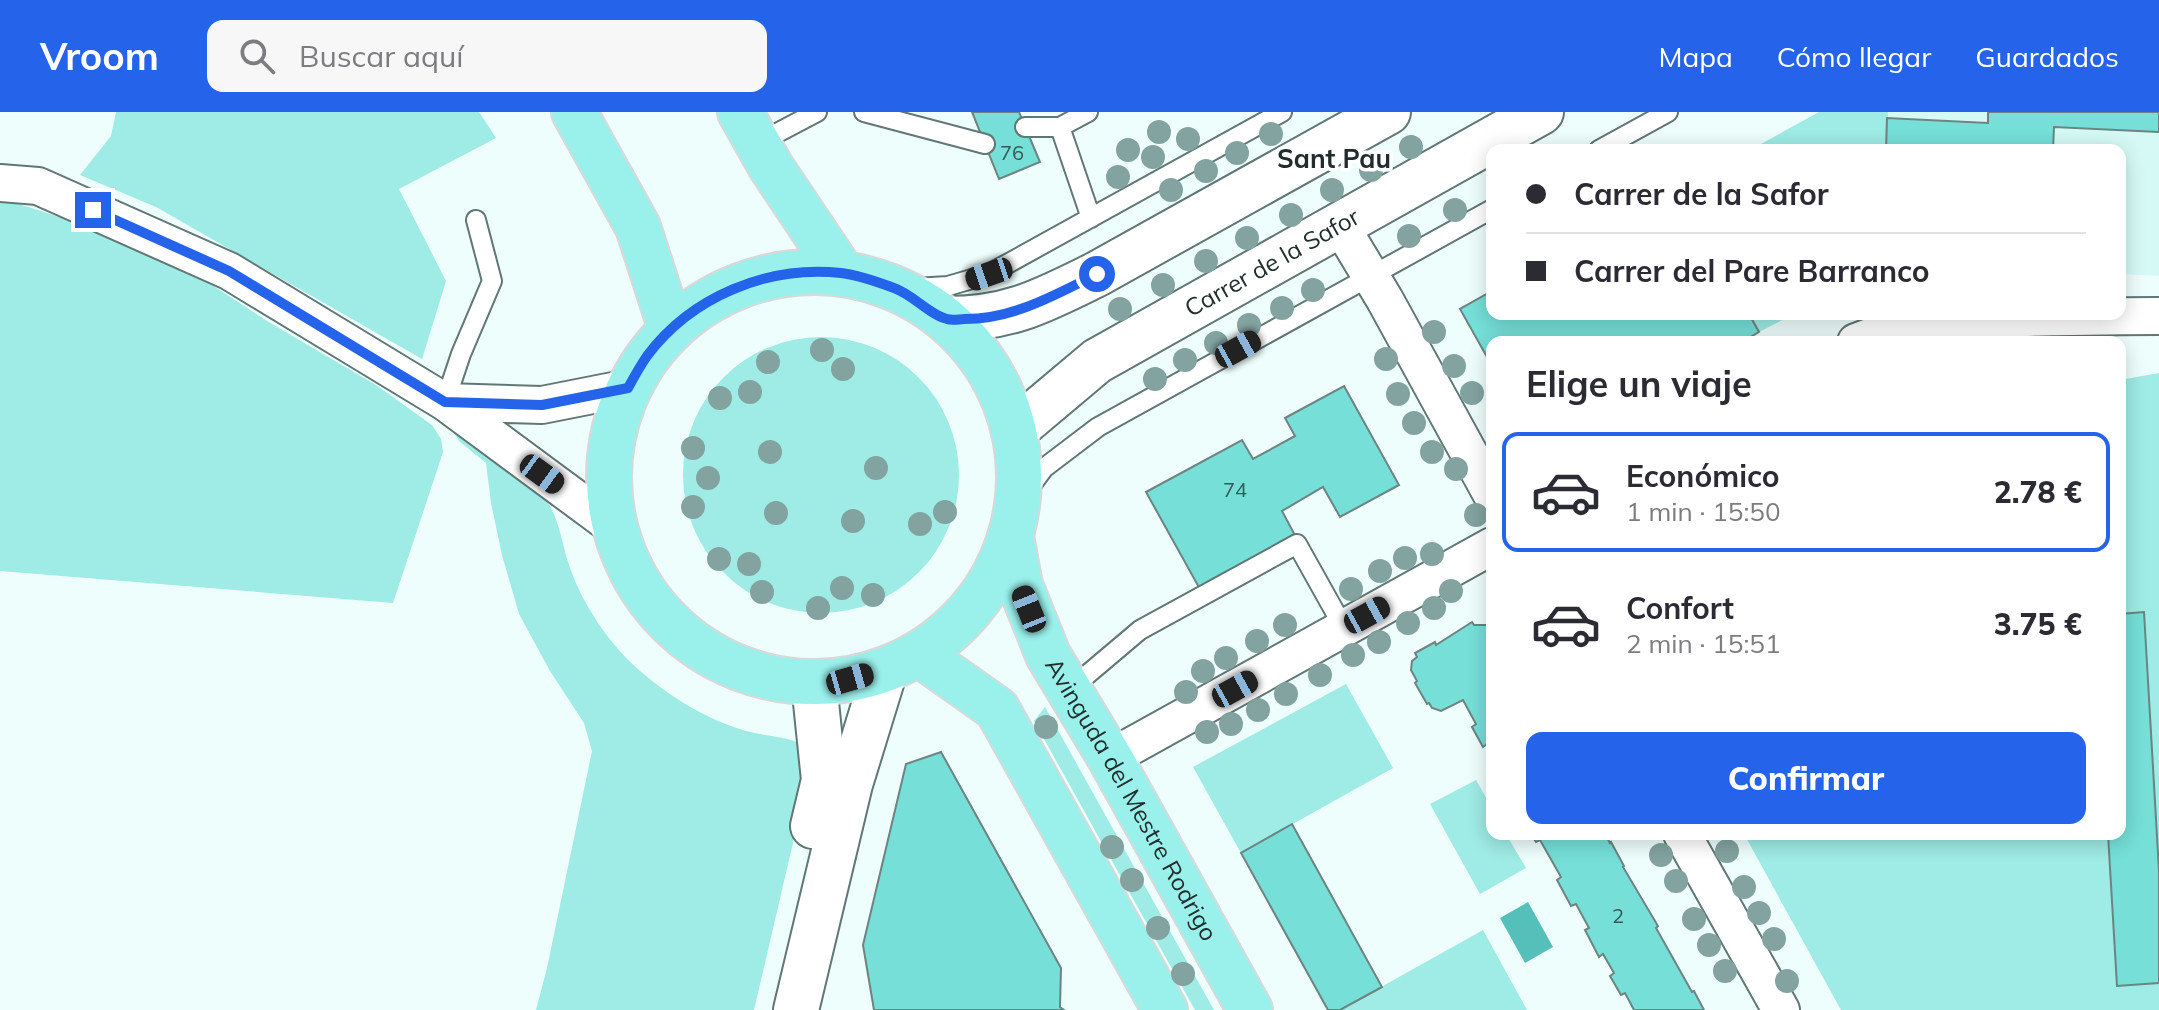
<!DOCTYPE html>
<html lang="es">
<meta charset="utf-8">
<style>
:root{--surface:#fff;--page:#f7f7f7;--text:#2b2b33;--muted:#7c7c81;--line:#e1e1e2;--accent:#2563eb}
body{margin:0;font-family:Mulish,sans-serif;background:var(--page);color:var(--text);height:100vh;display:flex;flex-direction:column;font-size:30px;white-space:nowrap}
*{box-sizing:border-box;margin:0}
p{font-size:26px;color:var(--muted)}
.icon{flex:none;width:44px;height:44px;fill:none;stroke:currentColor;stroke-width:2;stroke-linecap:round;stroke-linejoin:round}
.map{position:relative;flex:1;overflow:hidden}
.sheet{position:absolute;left:1486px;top:224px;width:640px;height:504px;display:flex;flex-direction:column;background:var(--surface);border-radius:16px;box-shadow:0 4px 20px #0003}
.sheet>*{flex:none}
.banner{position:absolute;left:1486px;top:32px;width:640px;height:176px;border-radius:16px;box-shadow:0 4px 20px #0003;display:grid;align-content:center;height:176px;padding:0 40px;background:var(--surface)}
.end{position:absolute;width:36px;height:36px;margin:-18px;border:10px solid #2563eb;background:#fff;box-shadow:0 0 0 4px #fff}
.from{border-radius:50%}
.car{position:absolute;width:24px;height:48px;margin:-24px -12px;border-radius:10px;box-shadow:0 0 6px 2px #0007;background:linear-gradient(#222 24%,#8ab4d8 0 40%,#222 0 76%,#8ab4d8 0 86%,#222 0)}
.banner b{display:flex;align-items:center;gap:28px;height:76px;font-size:30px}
.banner b+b{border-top:2px solid var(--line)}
.banner i{width:20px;height:20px;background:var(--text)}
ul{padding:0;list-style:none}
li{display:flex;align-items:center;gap:24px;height:120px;margin:0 16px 12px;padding:0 24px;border:4px solid transparent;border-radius:16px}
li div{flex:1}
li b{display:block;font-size:30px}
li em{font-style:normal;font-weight:800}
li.active{border-color:var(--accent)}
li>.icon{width:72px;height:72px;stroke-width:1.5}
h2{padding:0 40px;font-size:36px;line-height:96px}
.button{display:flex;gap:16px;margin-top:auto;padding:16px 40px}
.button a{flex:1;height:92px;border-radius:16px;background:var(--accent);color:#fff;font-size:32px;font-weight:800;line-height:92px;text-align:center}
header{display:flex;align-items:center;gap:48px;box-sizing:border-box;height:112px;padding:0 40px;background:var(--accent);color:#fff}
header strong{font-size:38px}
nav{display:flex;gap:44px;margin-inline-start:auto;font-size:28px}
.search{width:560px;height:72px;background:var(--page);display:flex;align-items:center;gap:20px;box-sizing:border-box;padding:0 28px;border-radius:16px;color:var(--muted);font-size:30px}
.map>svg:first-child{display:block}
.built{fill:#d5faf6}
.green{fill:#9febe5}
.water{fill:#54c0b9}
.building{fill:#75dfd8;stroke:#6c8482;stroke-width:2}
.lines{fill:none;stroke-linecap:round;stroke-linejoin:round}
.service-casing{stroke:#607775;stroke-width:22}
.minor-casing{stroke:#607775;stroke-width:40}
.secondary-casing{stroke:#607775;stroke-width:48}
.primary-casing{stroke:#d7d9d9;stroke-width:48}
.service{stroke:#fff;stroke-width:18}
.minor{stroke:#fff;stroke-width:36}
.secondary{stroke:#fff;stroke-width:44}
.primary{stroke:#9af1ec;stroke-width:44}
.tree{fill:#82a3a0}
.route{stroke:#2563eb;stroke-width:10}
.labels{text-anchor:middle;stroke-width:7;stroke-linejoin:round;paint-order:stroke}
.number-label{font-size:20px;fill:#375957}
.street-label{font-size:24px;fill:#222c2c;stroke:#fff}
.neighbourhood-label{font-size:26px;font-weight:bold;fill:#222c2c;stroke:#fff}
</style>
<header>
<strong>Vroom</strong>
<div class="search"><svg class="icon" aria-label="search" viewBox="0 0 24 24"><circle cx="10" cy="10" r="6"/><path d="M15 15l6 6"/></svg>Buscar aquí</div>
<nav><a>Mapa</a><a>Cómo llegar</a><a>Guardados</a></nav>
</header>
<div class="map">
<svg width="2159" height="898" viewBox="0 0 2159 898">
<rect width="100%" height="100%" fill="#eefefc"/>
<path class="built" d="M1888,0H2159V164L2120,162V38H1886Z"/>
<path class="green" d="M116,0H479L496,26L399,77L446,169L422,247L156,95L80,63L111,24Z
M1819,0H1888L1886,38H1750Z
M0,86L47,101L117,126L197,163L267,209L376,273L432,313L441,327L443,340L393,491L0,459Z
M1749,202H1794L1759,220Z
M683 363a138 138 0 1 1 276 0a138 138 0 1 1-276 0Z
M2159,261V898H1841L1744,722H2120V268Z
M454,320C480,336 532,363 547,389C559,407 562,432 569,453C582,492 609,532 640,559C670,585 708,608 746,619C764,624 783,624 800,631L805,679L754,898H536L547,856L592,639L584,611L550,559L519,502L502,443L491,391L486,351L459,329Z
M1346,572L1393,656L1241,741L1193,655Z
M1045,595L1214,898H1195L1034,609Z
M1476,668L1492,696V722H1506L1526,756L1480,782L1430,692Z
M1483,818L1527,898H1340Z"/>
<path class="water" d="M1528,790L1553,835L1525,851L1500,806Z"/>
<path class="building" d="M972,0H1019L1040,50L999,67Z
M1988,0H2159V20L2054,15L2053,38H1886L1887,6L1988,11Z
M1492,179V202H1749L1759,220L1742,230H1492V254L1460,197Z
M1344,274L1399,373L1340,405L1323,375L1282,399L1297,427L1201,479L1146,380L1242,328L1253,347L1295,324L1285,306Z
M2144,500L2159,759V871L2117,874L2108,722H2120V502Z
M1472,510L1474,513H1486L1492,519V641L1487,632L1483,635L1472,615L1476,612L1463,588L1441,599L1432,596L1429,591L1427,592L1415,571L1417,569L1411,558L1412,549L1417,545L1415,541L1435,530L1436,533Z
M941,640L1061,856L1060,895L1064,898H874L863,833L906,652Z
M1292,712L1382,875L1340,898H1328L1241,741Z
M1531,722H1605L1610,731L1611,730L1624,754L1623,755L1658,814L1656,816L1692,880L1694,879L1704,898H1634L1625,881L1621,883L1610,864L1614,861L1603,842L1599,845L1585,818L1589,816L1576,792L1571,794L1557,768L1561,765L1540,728L1536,730Z"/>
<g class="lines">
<g class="service-casing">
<path id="service" d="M864,0L985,32
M1025,15H1060L1091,106
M1060,15L1088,0
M758,31L817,0
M1599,38L1668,0
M898,177L948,174L989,162L1282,0
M445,290L461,242L492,169L476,108
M1019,390L1044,356L1098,315L1492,97
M1069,578L1140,518L1297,432L1344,516"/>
</g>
<g class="minor-casing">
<path id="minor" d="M0,71L38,74L229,159L445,290L614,415
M1340,113L1385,188L1492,383
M1856,230C1908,208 1963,208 2018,206C2065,205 2112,204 2159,204
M445,290L542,293L628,276
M1110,646L1492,434
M1682,722L1781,898"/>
</g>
<g class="secondary-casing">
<g id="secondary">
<path d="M946,207C1010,207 1042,189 1097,162L1388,0"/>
<path id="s1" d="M1015,318L1097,249L1541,0"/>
<path d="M813,714L824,668L814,571"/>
<path d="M796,898L850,672L885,558"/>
</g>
</g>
<g class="primary-casing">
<g id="primary">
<path d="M574,0L638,115L671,217"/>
<path d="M740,0L771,55L842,161"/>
<circle cx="814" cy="365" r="205"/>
<path id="s2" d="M1011,424L1020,473L1048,543L1110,646L1250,898"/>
<path d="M919,542L997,597L1165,898"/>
</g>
</g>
<use href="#service" class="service"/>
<use href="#minor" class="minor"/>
<use href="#secondary" class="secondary"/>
<use href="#primary" class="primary"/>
</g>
<g class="tree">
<circle cx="1159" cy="20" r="12"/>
<circle cx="1271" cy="22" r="12"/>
<circle cx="1188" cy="27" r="12"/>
<circle cx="1411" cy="35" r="12"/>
<circle cx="1128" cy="38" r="12"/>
<circle cx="1237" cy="41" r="12"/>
<circle cx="1153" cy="45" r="12"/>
<circle cx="1371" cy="58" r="12"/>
<circle cx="1206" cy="59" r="12"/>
<circle cx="1118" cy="65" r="12"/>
<circle cx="1171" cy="78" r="12"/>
<circle cx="1332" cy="78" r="12"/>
<circle cx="1455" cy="98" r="12"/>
<circle cx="1291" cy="103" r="12"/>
<circle cx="1409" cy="124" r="12"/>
<circle cx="1247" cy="126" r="12"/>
<circle cx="1206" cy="149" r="12"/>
<circle cx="1163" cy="173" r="12"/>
<circle cx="1313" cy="178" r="12"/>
<circle cx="1282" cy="196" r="12"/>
<circle cx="1120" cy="197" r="12"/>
<circle cx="1249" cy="213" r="12"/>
<circle cx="1434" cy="220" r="12"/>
<circle cx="1216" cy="231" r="12"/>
<circle cx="822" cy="238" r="12"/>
<circle cx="1386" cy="247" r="12"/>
<circle cx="1185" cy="248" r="12"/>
<circle cx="768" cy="250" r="12"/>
<circle cx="1454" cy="254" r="12"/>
<circle cx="843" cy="257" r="12"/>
<circle cx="1155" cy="267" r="12"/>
<circle cx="750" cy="280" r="12"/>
<circle cx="1472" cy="281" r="12"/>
<circle cx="1398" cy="282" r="12"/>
<circle cx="720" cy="286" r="12"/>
<circle cx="1414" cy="311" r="12"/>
<circle cx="693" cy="336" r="12"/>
<circle cx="770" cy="340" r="12"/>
<circle cx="1432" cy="340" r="12"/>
<circle cx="876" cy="356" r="12"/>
<circle cx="1456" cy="357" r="12"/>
<circle cx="708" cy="366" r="12"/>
<circle cx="693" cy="395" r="12"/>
<circle cx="945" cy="400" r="12"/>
<circle cx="776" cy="401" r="12"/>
<circle cx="1476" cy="403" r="12"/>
<circle cx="853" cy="409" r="12"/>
<circle cx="920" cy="412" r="12"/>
<circle cx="1432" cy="442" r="12"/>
<circle cx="1405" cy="446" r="12"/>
<circle cx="719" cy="447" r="12"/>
<circle cx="749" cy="452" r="12"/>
<circle cx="1380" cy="459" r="12"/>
<circle cx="842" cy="476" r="12"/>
<circle cx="1351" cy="477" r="12"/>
<circle cx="1451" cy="479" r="12"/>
<circle cx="762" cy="480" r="12"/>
<circle cx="873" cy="483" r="12"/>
<circle cx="818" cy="496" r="12"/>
<circle cx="1434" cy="496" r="12"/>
<circle cx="1408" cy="511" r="12"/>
<circle cx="1285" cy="513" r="12"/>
<circle cx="1257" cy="529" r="12"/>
<circle cx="1379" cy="530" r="12"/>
<circle cx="1353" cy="543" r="12"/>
<circle cx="1226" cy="546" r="12"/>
<circle cx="1203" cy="559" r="12"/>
<circle cx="1320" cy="563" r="12"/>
<circle cx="1186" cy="580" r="12"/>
<circle cx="1286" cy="582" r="12"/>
<circle cx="1258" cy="598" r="12"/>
<circle cx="1231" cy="612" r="12"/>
<circle cx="1046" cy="615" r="12"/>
<circle cx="1207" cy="620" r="12"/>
<circle cx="1112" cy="735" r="12"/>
<circle cx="1727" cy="739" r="12"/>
<circle cx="1661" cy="743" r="12"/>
<circle cx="1132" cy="768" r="12"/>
<circle cx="1676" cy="769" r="12"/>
<circle cx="1744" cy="775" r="12"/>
<circle cx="1759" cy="801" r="12"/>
<circle cx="1694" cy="807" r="12"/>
<circle cx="1158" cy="816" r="12"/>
<circle cx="1774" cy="827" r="12"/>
<circle cx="1709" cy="833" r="12"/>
<circle cx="1725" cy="859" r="12"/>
<circle cx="1183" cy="862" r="12"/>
<circle cx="1787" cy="869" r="12"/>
</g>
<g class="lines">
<path class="route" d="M93,98L229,159L445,290L542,293L628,276C634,265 640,254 647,244C691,185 767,153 841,161C858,163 878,170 894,176C912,182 930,203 947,207C952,209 960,207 965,207C1013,207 1055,183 1097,162"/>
</g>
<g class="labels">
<g class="number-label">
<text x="1012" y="48">76</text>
<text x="1235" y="385">74</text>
<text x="1618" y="811">2</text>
</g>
<g class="street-label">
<text dy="8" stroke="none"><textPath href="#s1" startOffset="308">Carrer de la Safor</textPath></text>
<text dy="8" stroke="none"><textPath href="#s2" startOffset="292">Avinguda del Mestre Rodrigo</textPath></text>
</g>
<g class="neighbourhood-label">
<text x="1334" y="56">Sant Pau</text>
</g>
</g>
</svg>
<i class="end from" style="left:1097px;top:162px"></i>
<i class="end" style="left:93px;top:98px"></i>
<i class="car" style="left:989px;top:162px;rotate:251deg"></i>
<i class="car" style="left:1238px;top:237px;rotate:61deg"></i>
<i class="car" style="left:542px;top:362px;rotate:126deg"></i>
<i class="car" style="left:1029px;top:497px;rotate:338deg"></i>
<i class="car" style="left:1367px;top:503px;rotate:61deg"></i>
<i class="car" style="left:850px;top:567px;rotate:74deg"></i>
<i class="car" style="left:1235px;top:577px;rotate:61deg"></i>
<div class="banner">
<b><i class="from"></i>Carrer de la Safor</b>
<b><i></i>Carrer del Pare Barranco</b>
</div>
<section class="sheet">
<h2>Elige un viaje</h2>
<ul>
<li class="active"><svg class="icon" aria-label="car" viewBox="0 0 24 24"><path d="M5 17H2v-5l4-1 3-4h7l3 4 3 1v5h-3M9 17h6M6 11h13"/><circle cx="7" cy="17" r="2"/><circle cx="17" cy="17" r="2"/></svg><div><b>Económico</b><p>1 min · 15:50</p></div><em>2.78 €</em></li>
<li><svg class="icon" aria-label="car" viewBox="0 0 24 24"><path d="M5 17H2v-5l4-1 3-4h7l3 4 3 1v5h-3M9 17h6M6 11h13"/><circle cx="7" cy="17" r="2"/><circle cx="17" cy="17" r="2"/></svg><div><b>Confort</b><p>2 min · 15:51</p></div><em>3.75 €</em></li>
</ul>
<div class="button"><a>Confirmar</a></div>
</section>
</div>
